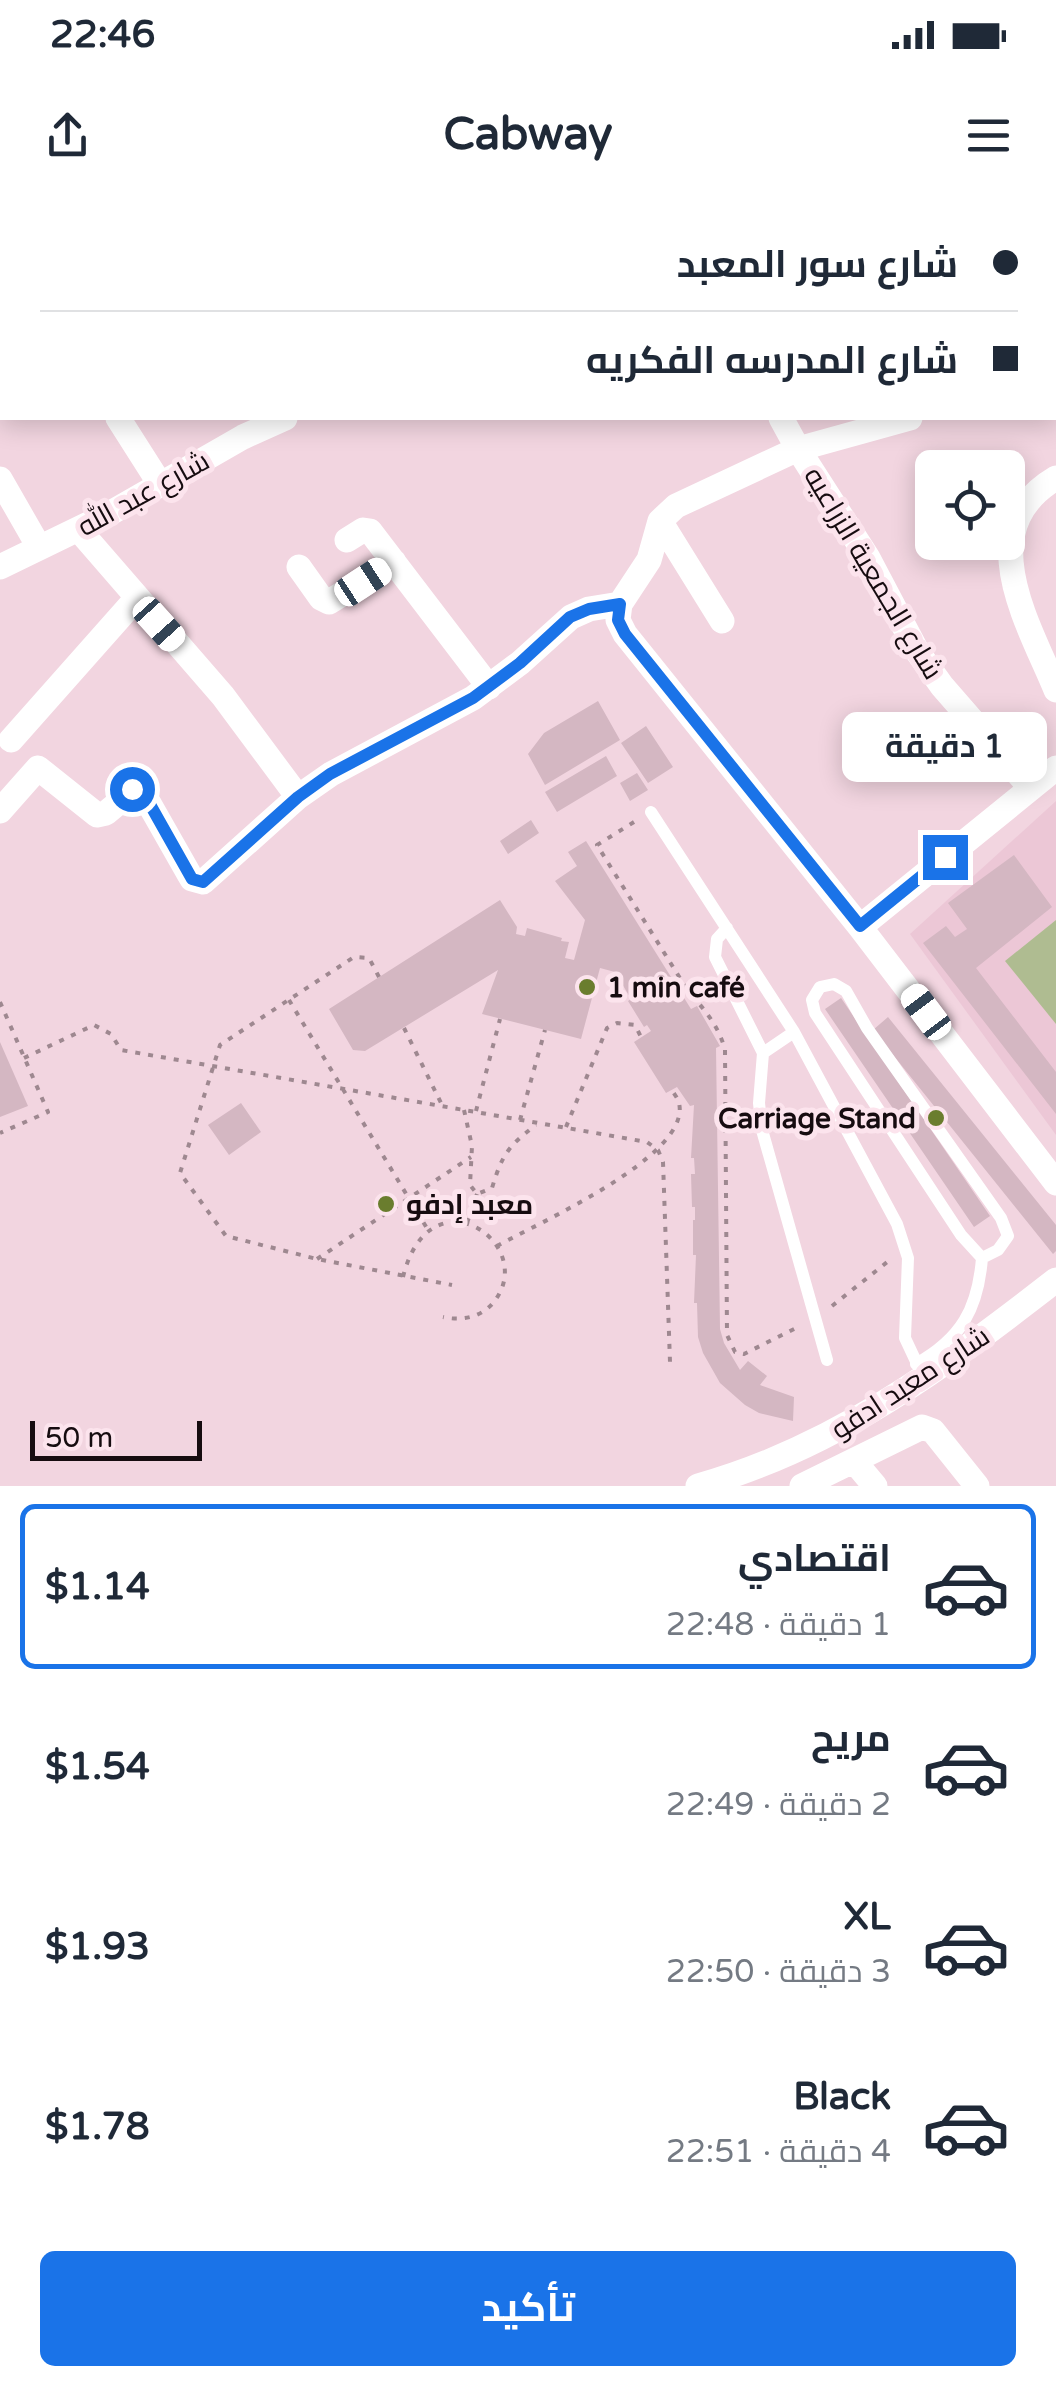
<!DOCTYPE html>
<html lang="ar">
<meta charset="utf-8">
<style>
:root{--surface:#fff;--page:#f2f2f3;--text:#1f2937;--muted:#747a83;--line:#e0e1e3;--accent:#1a73e8}
body{margin:0;font-family:"Varela Round",Cairo,sans-serif;background:var(--page);color:var(--text);direction:rtl;height:100vh;display:flex;flex-direction:column;font-size:38px;white-space:nowrap}
*{box-sizing:border-box;margin:0}
p{font-size:32px;color:var(--muted)}
.icon{flex:none;width:55px;height:55px;fill:none;stroke:currentColor;stroke-width:2;stroke-linecap:round;stroke-linejoin:round}
.map{position:relative;height:1286px;overflow:hidden;direction:ltr}
.drawer{display:flex;flex-direction:column;background:var(--surface);flex:1}
.drawer>*{flex:none}
.guide{position:absolute;left:0px;top:0px;width:1058px;height:220px;box-shadow:0 5px 25px #0003;direction:rtl;display:grid;align-content:center;height:220px;padding:0 40px;background:var(--surface)}
.fabs{position:absolute;left:915px;top:250px;display:grid;gap:20px}
.fabs a{display:grid;place-items:center;width:110px;height:110px;border-radius:15px;background:var(--surface);box-shadow:0 5px 25px #0003;font-size:50px}
.scale{position:absolute;left:30px;bottom:25px;width:172px;box-sizing:border-box;padding-left:10px;border:5px solid #160c10;border-top:0;font-size:28px;line-height:35px;white-space:nowrap;color:#160c10;-webkit-text-stroke:8px #fce4ed;paint-order:stroke}
.end{position:absolute;width:45px;height:45px;margin:-22px;border:12px solid #1a73e8;background:#fff;box-shadow:0 0 0 5px #fff}
.from{border-radius:50%}
.bubble{position:absolute;height:70px;border-radius:15px;background:var(--surface);box-shadow:0 5px 25px #0003;font-size:32px;font-weight:700;line-height:70px;text-align:center;direction:rtl}
.car{position:absolute;width:30px;height:60px;margin:-30px -15px;border-radius:12px;box-shadow:0 0 8px 2px #0007;background:linear-gradient(#fff 24%,#345 0 40%,#fff 0 76%,#345 0 86%,#fff 0)}
.guide b{display:flex;align-items:center;gap:35px;height:95px;font-size:38px}
.guide b+b{border-top:2px solid var(--line)}
.guide i{width:25px;height:25px;background:var(--text)}
ul{padding:18px 0 0;list-style:none}
li{display:flex;align-items:center;gap:30px;height:165px;margin:0 20px 15px;padding:0 20px;border:5px solid transparent;border-radius:15px}
li div{flex:1}
li b{display:block;font-size:38px}
li em{font-style:normal;font-weight:700}
li.selected{border-color:var(--accent)}
li>.icon{width:90px;height:90px;stroke-width:1.5}
.button{display:flex;gap:20px;margin-top:auto;padding:20px 40px}
.button a{flex:1;height:115px;border-radius:15px;background:var(--accent);color:#fff;font-size:40px;font-weight:700;line-height:115px;text-align:center}
.status{display:flex;justify-content:space-between;align-items:center;height:70px;padding:0 50px;background:var(--surface);direction:ltr}
.status svg{height:28px;fill:currentColor}
header{display:flex;justify-content:space-between;align-items:center;height:130px;padding:0 40px;background:var(--surface);font-size:45px;font-weight:700}
.map>svg:first-child{display:block}
.built{fill:#ecc7d6}
.green{fill:#afbc91}
.building{fill:#d4b7c2}
.lines{fill:none;stroke-linecap:round;stroke-linejoin:round}
.path{stroke:#9e8890;stroke-width:4;stroke-dasharray:5 8;stroke-linecap:butt}
.lane{stroke:#fff;stroke-width:12}
.street{stroke:#fff;stroke-width:25}
.route{stroke:#1a73e8;stroke-width:12}
.poi-dot{fill:#6a7d2e;stroke:#fce4ed;stroke-width:4}
.labels{text-anchor:middle;stroke-width:10;stroke-linejoin:round;paint-order:stroke}
.street-label{font-size:28px;fill:#160c10;stroke:#fce4ed}
.poi-label{font-size:28px;font-weight:bold;fill:#160c10;stroke:#fce4ed;text-anchor:start}
</style>
<div class="status"><b>22:46</b><svg viewBox="0 0 49 12"><path d="M0 12V9h3v3zM5 12V6h3v6zM10 12V3h3v9zM15 12V0h3v12zM26 1h20v11H26zM47 4h2v5h-2z"/></svg></div>
<header><svg class="icon" aria-label="menu" viewBox="0 0 24 24"><path d="M4 6h16M4 12h16M4 18h16"/></svg>Cabway<svg class="icon" aria-label="share" viewBox="0 0 24 24"><path d="M12 15V3M7 8l5-5 5 5M5 13v7h14v-7"/></svg></header>
<div class="map">
<svg width="1056" height="1286" viewBox="0 0 1056 1286">
<rect width="100%" height="100%" fill="#f2d5e0"/>
<path class="built" d="M1056,601V935L910,734Z"/>
<path class="green" d="M1056,720V824L1005,761Z"/>
<path class="building" d="M598,501L620,540L545,585L528,554L544,533Z
M646,526L673,567L648,583L621,543Z
M606,556L617,576L557,612L545,592Z
M637,573L648,590L630,601L620,583Z
M531,620L539,633L508,654L500,641Z
M586,641L691,809L697,806L720,846L716,848L720,1129L724,1143L740,1170L748,1161L767,1176L760,1185L794,1197L793,1221L759,1213L745,1205L720,1183L703,1153L698,1137L697,1103H694L696,1055H693V1020H695V1007H692L691,974H695L694,958H691L694,905L690,906L677,887L666,893L634,842L651,831L647,825L644,827L628,801L631,799L615,772L600,768L581,839L482,814L498,770L365,851L353,850L329,809L500,700L517,727L516,734L525,736L527,728L562,738L561,741L569,742L565,758L574,760L585,720L555,681L577,666L568,652Z
M1014,655L1052,707L976,768L1056,872V914L923,743L946,726L955,737L967,729L948,703Z
M841,798L990,1016L974,1027L825,809Z
M888,817L1056,1025V1051L1053,1054L873,830Z
M0,842L28,906L0,917Z
M241,903L261,932L229,955L208,925Z"/>
<g class="lines">
<path class="path" d="M634,622L597,645L688,791C704,809 719,826 725,850L727,1135L735,1152L744,1154L798,1127
M379,777L369,758L354,757L220,845L180,973L226,1036L317,1059L452,1085
M289,800L428,1030
M0,802L48,912L0,933
M404,828L443,907
M24,858L94,825L111,834L121,850L647,942L658,950L663,962L670,1162
M464,910L472,946L470,985L477,994L492,988C502,955 508,946 536,925
M476,911L500,819
M520,920L545,830
M566,927L607,828L617,823L635,825L641,837
M467,1023L477,994
M497,1046C536,1024 692,956 679,903C678,898 674,894 672,890
M317,1059L471,957
M403,1077C430,968 541,1045 493,1103C480,1118 461,1121 443,1117
M832,1106L891,1059"/>
<path class="lane" d="M651,612L794,832L897,1024L908,1058L905,1138L920,1170
M727,728L717,739L715,757L763,853L759,903L762,930L827,1160
M763,853L794,832
M916,1164C961,1139 978,1109 982,1058L998,1050L1008,1036L1001,1018L867,828L846,791L834,784L820,787L812,800L815,813L961,1035L982,1058"/>
<path class="street" d="M195,0L196,2
M366,2L367,0
M659,2L662,0
M0,118L2,121
M1055,118L1056,119
M1055,165L1056,164
M118,218L160,284
M781,218L798,249L868,358L917,451L942,486L1030,587
M910,218L798,249L676,306L660,321L649,360L620,404L618,420L625,434L860,727L1056,983
M1056,278C970,329 1028,422 1056,490
M0,279L39,347
M660,321L722,421
M79,330L223,496L298,597
M347,340L363,330L370,331L489,487
M0,367L107,315L243,237L285,218
M299,367L321,398L329,402L394,362
M11,540L136,399
M0,611L38,568L97,615L106,613L136,588L143,593L189,674L192,679L203,682L298,597L331,574L473,498L520,463L571,417L589,409L620,404
M860,727L1056,568
M854,1261L875,1286
M698,1286C835,1248 945,1166 1056,1080
M802,1286L922,1227L933,1231L977,1286"/>
</g>
<g class="lines">
<path class="route" d="M132,589L143,592L192,679L203,682L298,597L330,574L473,498L520,463L570,417L589,409L620,404L618,420L625,434L860,726L945,657"/>
</g>
<g class="poi-dot">
<circle cx="587" cy="787" r="10"/>
<circle cx="936" cy="918" r="10"/>
<circle cx="386" cy="1004" r="10"/>
</g>
<g class="labels">
<g class="street-label">
<text transform="translate(143 293) rotate(-29)" y="10">شارع عبد الله</text>
<text transform="translate(874 373) rotate(59)" y="10">شارع الجمعية الزراعيه</text>
<text transform="translate(910 1182) rotate(-33)" y="10">شارع معبد ادفو</text>
</g>
<g class="poi-label">
<text x="607" y="797">1 min café</text>
<text x="916" y="928" text-anchor="end">Carriage Stand</text>
<text x="406" y="1014">معبد إدفو</text>
</g>
</g>
</svg>
<div class="fabs">
<a><svg class="icon" aria-label="locate" viewBox="0 0 24 24"><circle cx="12" cy="12" r="6"/><path d="M12 2v4M12 18v4M2 12h4M18 12h4"/></svg></a>
</div>
<div class="scale">50 m</div>
<i class="end from" style="left:132px;top:589px"></i>
<i class="end" style="left:945px;top:657px"></i>
<div class="bubble" style="left:842px;top:512px;width:205px">1 دقيقة</div>
<i class="car" style="left:363px;top:382px;rotate:57deg"></i>
<i class="car" style="left:159px;top:424px;rotate:138deg"></i>
<i class="car" style="left:926px;top:812px;rotate:323deg"></i>
<div class="guide">
<b><i class="from"></i>شارع سور المعبد</b>
<b><i></i>شارع المدرسه الفكريه</b>
</div>
</div>
<section class="drawer">
<ul>
<li class="selected"><svg class="icon" aria-label="car" viewBox="0 0 24 24"><path d="M5 17H2v-5l4-1 3-4h7l3 4 3 1v5h-3M9 17h6M6 11h13"/><circle cx="7" cy="17" r="2"/><circle cx="17" cy="17" r="2"/></svg><div><b>اقتصادي</b><p>1 دقيقة · 22:48</p></div><em>$1.14</em></li>
<li><svg class="icon" aria-label="car" viewBox="0 0 24 24"><path d="M5 17H2v-5l4-1 3-4h7l3 4 3 1v5h-3M9 17h6M6 11h13"/><circle cx="7" cy="17" r="2"/><circle cx="17" cy="17" r="2"/></svg><div><b>مريح</b><p>2 دقيقة · 22:49</p></div><em>$1.54</em></li>
<li><svg class="icon" aria-label="car" viewBox="0 0 24 24"><path d="M5 17H2v-5l4-1 3-4h7l3 4 3 1v5h-3M9 17h6M6 11h13"/><circle cx="7" cy="17" r="2"/><circle cx="17" cy="17" r="2"/></svg><div><b>XL</b><p>3 دقيقة · 22:50</p></div><em>$1.93</em></li>
<li><svg class="icon" aria-label="car" viewBox="0 0 24 24"><path d="M5 17H2v-5l4-1 3-4h7l3 4 3 1v5h-3M9 17h6M6 11h13"/><circle cx="7" cy="17" r="2"/><circle cx="17" cy="17" r="2"/></svg><div><b>Black</b><p>4 دقيقة · 22:51</p></div><em>$1.78</em></li>
</ul>
<div class="button"><a>تأكيد</a></div>
</section>
